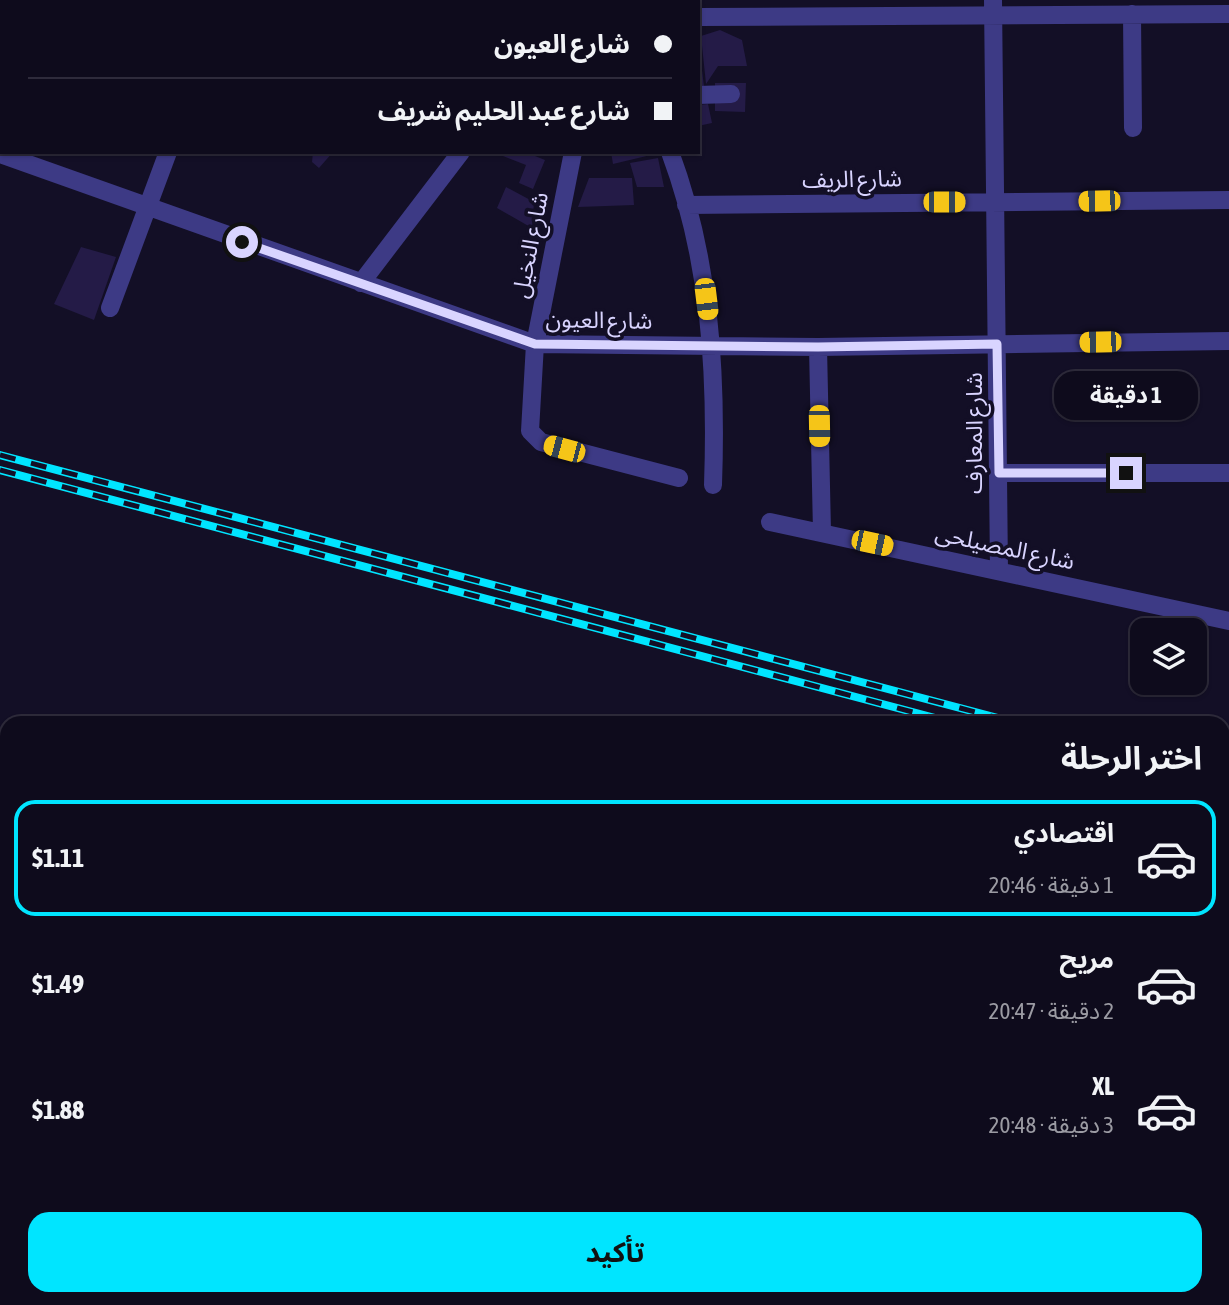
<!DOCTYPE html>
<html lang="ar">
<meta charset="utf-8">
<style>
:root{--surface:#0e0b1c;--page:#171425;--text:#f1f3f6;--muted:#9b9ba3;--line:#2e2b3b;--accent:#00e5ff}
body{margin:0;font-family:"Asap Condensed","Noto Sans Arabic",sans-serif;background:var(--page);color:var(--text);direction:rtl;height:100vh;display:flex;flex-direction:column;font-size:26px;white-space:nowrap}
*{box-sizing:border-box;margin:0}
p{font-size:23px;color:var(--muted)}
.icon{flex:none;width:38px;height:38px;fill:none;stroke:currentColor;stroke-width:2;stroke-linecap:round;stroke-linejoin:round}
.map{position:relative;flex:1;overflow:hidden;direction:ltr}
.drawer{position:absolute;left:0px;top:716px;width:1230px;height:590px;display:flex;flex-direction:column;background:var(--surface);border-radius:21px 21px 0 0;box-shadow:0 2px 5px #0004,0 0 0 2px var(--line);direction:rtl}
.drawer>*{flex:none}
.guide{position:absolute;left:0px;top:0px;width:700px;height:154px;box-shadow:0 2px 5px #0004,0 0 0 2px var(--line);direction:rtl;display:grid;align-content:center;height:154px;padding:0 28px;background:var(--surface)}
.fabs{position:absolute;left:1130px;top:618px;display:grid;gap:14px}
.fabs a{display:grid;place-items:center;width:77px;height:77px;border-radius:14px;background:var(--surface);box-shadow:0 2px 5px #0004,0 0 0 2px var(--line);font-size:35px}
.end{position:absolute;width:32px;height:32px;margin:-16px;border:9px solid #d9d4ff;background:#111;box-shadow:0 0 0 4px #111}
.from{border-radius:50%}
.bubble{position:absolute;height:49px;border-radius:21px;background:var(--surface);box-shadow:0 2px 5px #0004,0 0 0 2px var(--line);font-size:23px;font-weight:700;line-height:49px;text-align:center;direction:rtl}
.car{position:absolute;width:21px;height:42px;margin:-21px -10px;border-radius:9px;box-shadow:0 0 5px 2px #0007;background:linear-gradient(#f5c518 24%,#345 0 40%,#f5c518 0 76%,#345 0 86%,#f5c518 0)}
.guide b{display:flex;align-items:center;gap:24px;height:66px;font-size:26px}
.guide b+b{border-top:2px solid var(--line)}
.guide i{width:18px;height:18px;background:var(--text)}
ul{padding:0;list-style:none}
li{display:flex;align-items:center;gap:21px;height:116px;margin:0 14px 10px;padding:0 14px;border:4px solid transparent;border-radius:21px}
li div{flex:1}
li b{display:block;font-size:26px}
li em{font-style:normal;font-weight:700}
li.current{border-color:var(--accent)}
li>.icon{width:63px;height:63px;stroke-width:1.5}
h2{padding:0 28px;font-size:32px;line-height:84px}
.action{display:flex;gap:14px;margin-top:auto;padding:14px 28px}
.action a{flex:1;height:80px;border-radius:21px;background:var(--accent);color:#111;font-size:28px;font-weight:700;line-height:80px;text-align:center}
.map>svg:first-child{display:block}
.building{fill:#241b47}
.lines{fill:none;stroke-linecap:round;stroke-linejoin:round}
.street{stroke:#3d3a85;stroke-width:18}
.rail-casing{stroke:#00e5ff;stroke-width:8}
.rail{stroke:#130f26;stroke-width:5;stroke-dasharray:16;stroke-linecap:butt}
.route{stroke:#d9d4ff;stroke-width:9}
.labels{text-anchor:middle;stroke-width:7;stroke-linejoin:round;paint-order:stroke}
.street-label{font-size:23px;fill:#d9d4ff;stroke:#130f26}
</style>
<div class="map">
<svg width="1229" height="1305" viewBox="0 0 1229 1305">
<rect width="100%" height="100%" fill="#130f26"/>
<path class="building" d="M720,30L742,40L747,66H718L706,84L701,36Z
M698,54H700L705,95L698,94Z
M715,83H746L745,112L715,111Z
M708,104L712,123L698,126V105Z
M313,152H333L319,168L312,162Z
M505,152H525L545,160L533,189L519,183L526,165L503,156Z
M611,152H659V153L613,164Z
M658,158L664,187H637L630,163Z
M589,178H632L634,205L578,207Z
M506,187L534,202L532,228L497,208Z
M81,247L116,257L94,320L54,304Z"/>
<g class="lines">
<path class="street" d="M32,0L37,2
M514,0L518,2
M656,0L657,2
M993,0L999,571
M225,2L226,0
M553,2V0
M1132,14L1133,128
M698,17L1229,14
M698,95L731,94
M573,152L535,344L530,431L541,442L679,478
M670,152C710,259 717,372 713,485
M0,154L535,344L818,347L1229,341
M686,205L1229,200
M361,283L461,152
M110,308L168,152
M818,347L822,532
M999,473H1229
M770,522L1229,621
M0,835L7,836
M1223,989L1229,990
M597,1298L616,1305
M107,1305L108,1298"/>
<g class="rail-casing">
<path id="rail" d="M0,455L1017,723
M0,470L954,723
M1223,777L1229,779
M1223,795L1229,797"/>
</g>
<use href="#rail" class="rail"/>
</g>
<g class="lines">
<path class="route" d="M242,242L535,344L818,347L997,344L999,473H1126"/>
</g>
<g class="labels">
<g class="street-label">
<text transform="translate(852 179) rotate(-1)" y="8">شارع الريف</text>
<text transform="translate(530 245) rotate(-79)" y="8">شارع النخيل</text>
<text transform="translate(599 320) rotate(1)" y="8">شارع العيون</text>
<text transform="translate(974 433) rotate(-90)" y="8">شارع المعارف</text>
<text transform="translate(1005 547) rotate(12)" y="8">شارع المصيلحى</text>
</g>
</g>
</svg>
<div class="fabs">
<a><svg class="icon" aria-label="layers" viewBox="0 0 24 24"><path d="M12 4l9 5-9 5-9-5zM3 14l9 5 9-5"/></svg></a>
</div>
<i class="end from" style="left:242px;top:242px"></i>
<i class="end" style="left:1126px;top:473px"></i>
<div class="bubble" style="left:1054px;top:371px;width:144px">1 دقيقة</div>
<i class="car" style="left:1099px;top:201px;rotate:269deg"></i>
<i class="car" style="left:944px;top:202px;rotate:90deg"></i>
<i class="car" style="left:706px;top:299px;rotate:173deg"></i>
<i class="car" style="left:1100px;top:342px;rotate:269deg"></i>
<i class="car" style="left:819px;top:426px;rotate:179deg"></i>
<i class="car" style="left:564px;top:449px;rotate:285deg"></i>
<i class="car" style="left:872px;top:543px;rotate:102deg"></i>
<div class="guide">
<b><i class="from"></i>شارع العيون</b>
<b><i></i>شارع عبد الحليم شريف</b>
</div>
<section class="drawer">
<h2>اختر الرحلة</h2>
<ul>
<li class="current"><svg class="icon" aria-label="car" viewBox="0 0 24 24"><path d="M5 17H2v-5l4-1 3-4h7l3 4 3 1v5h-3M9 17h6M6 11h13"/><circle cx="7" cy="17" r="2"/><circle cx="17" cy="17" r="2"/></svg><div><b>اقتصادي</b><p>1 دقيقة · 20:46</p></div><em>$1.11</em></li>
<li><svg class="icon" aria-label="car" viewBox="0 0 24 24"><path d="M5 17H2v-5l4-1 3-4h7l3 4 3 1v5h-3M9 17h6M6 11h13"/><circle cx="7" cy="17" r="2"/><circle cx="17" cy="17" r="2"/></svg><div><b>مريح</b><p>2 دقيقة · 20:47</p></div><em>$1.49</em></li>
<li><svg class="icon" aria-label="car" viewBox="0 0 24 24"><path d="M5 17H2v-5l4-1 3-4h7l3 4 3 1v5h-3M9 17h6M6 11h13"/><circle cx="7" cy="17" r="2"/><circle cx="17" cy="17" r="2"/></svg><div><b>XL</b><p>3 دقيقة · 20:48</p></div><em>$1.88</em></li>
</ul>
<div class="action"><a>تأكيد</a></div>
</section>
</div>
